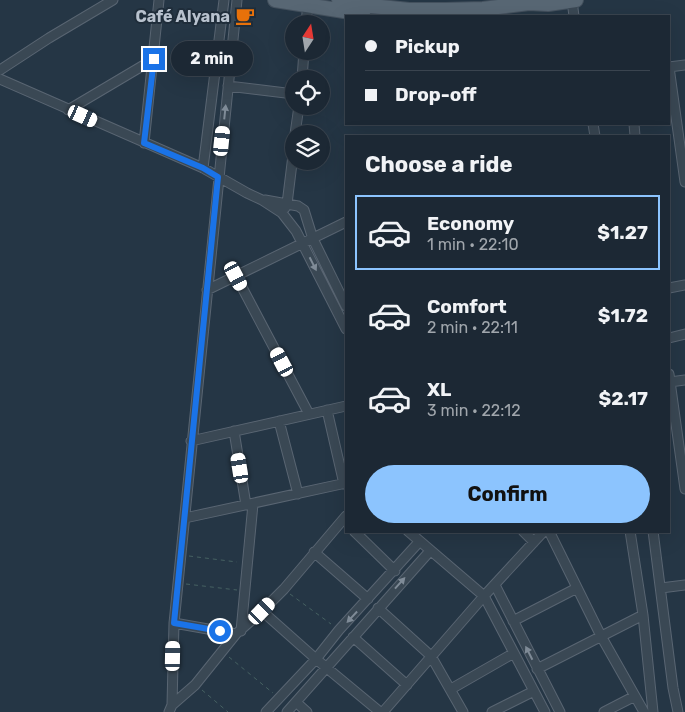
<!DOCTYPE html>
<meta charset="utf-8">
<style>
:root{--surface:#1c2834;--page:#293440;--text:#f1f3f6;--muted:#a0a6ac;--line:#3a444f;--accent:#8cc4fe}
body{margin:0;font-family:Rubik,sans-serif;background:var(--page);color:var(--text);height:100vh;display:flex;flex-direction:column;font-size:19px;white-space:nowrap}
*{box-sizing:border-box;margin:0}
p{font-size:16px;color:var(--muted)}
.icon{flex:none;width:28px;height:28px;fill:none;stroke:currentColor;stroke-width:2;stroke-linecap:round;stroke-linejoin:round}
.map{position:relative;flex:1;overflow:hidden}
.drawer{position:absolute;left:345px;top:135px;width:325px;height:398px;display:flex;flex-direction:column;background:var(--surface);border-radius:0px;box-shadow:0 5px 20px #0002,0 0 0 1px var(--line)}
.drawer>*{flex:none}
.hud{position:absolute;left:345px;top:15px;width:325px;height:110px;border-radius:0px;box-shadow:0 5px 20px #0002,0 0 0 1px var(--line);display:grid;align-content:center;height:110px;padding:0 20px;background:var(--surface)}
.needle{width:32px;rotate:12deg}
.tools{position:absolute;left:285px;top:15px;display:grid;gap:10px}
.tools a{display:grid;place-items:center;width:45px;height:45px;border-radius:50%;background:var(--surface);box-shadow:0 5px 20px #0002,0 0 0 1px var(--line);font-size:25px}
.end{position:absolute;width:22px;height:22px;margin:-11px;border:6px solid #1a73e8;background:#fff;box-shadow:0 0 0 2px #fff}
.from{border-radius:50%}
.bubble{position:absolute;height:35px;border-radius:18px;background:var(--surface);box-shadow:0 5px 20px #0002,0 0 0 1px var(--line);font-size:16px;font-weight:700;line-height:35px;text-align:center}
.car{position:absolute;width:15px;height:30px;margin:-15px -8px;border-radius:6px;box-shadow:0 0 4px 1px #0007;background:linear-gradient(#fff 24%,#345 0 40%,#fff 0 76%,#345 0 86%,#fff 0)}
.hud b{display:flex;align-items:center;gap:18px;height:48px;font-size:19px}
.hud b+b{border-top:1px solid var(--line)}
.hud i{width:12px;height:12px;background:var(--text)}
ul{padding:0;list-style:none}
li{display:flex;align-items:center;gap:15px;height:75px;margin:0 10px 8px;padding:0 10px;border:2px solid transparent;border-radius:0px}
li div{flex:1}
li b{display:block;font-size:19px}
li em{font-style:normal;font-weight:700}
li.on{border-color:var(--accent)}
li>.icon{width:45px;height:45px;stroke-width:1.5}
h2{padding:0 20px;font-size:22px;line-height:60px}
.primary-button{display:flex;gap:10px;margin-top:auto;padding:10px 20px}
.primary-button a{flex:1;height:58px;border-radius:30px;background:var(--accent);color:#111;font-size:20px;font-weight:700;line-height:58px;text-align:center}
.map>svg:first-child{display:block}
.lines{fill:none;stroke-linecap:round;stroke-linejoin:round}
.street-casing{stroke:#596572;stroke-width:11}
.primary-casing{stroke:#44515e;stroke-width:16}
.path{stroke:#466162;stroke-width:1;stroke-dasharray:4 4;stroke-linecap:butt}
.street{stroke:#3a4854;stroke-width:9}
.primary{stroke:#586774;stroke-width:14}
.oneway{fill:#7f8b97}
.route{stroke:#1a73e8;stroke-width:6}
.labels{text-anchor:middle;stroke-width:4;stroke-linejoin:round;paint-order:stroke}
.poi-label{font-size:16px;font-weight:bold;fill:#b8c2ce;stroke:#1f2d3a;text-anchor:end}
</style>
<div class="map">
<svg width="685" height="712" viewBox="0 0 685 712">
<rect width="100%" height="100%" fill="#253645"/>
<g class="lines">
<g class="street-casing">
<path id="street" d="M572,1L574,16
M306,24L308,2
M669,67L685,182
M669,67L685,65
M0,70L49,38L113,0
M0,79L203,168L247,193L262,200L282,213L296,231L346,329
M302,79L304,51
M228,86L294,94
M68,110L154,59
M593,124L595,136
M634,124L635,136
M295,134L299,106
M144,143L159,0
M203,168L224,0
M265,200L298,206L304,210L313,239L346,306
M285,208L287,204L294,147
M236,276L309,414
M669,288L685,285
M207,290L346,222
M669,338L685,334
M669,374L685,489
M670,382L685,380
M327,410L344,484
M279,421L298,494
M234,431L246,505
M191,441L346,406
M185,518L346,483
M354,531L395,571
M408,531L484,596L545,712
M523,531L534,542
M549,531L601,636L644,712
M630,531L643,615L653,712
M653,531L673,688L678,712
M314,552L368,599
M495,585L560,712
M661,588L685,585
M378,608L431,656L463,712
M262,611L316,659L380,712
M513,621L577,588
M174,623L236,634
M241,631L253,504
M353,637L407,685
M537,669L643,615
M451,689L514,653
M297,703L307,712
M172,705L195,685L236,634L262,611L284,589L346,516
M169,712L172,705L174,623L237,0
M266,712L316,659L339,630L419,542
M287,712L430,551
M383,712L484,596L544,531
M492,712L534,691
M604,712L635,696"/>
</g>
<g class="primary-casing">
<path id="primary" d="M275,0L363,14
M339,0L372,6L409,10H445L483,9L529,3L548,4L576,0"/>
</g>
<path class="path" d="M189,556L237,562
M186,584L237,590
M290,594L331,624
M229,657L273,693
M202,690L228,712"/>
<use href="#street" class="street"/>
<use href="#primary" class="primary"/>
</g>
<defs><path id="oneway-solid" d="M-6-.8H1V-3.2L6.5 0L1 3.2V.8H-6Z" transform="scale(1.25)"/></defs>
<g class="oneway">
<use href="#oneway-solid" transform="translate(225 112) rotate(-84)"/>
<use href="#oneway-solid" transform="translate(313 264) rotate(63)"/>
<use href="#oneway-solid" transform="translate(400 583) rotate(-48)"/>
<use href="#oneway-solid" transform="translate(352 617) rotate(133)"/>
<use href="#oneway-solid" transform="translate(529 653) rotate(-117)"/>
</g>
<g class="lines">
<path class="route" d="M154,59L144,143L203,168L218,177L174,623L220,631"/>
</g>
<defs>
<g id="cafe-bare" transform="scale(1.5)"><path d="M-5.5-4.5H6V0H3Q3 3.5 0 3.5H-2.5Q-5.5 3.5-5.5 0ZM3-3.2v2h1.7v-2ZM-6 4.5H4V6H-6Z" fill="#e8710a" stroke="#1f2d3a" stroke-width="2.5" paint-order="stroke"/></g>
</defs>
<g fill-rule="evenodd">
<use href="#cafe-bare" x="245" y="16"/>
</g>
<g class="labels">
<g class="poi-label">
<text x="230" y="22">Café Alyana</text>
</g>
</g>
</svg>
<div class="tools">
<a><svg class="needle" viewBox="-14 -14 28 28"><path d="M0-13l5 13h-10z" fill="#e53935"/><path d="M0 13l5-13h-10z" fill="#a0a6ac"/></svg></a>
<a><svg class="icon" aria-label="locate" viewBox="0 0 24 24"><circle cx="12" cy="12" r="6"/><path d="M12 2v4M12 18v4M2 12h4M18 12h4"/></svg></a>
<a><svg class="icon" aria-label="layers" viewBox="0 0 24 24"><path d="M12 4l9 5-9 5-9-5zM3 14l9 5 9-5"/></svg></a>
</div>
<i class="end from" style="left:220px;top:631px"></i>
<i class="end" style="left:154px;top:59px"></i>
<div class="bubble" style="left:171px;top:41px;width:82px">2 min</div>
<i class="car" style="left:83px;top:116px;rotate:114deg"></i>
<i class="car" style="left:222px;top:141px;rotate:6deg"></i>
<i class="car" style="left:236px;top:276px;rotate:152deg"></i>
<i class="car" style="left:282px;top:362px;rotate:332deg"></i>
<i class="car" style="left:240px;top:468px;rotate:351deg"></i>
<i class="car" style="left:262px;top:611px;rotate:44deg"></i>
<i class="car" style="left:173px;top:656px;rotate:1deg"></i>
<div class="hud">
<b><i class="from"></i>Pickup</b>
<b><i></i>Drop-off</b>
</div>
<section class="drawer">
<h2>Choose a ride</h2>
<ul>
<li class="on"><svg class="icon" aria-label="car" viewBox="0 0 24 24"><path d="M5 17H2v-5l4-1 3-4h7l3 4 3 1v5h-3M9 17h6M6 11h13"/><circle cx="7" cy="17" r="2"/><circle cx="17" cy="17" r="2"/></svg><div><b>Economy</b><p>1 min · 22:10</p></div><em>$1.27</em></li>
<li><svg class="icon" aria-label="car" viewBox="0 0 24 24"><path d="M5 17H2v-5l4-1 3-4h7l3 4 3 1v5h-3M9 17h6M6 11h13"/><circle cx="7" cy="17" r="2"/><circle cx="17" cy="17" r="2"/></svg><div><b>Comfort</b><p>2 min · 22:11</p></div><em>$1.72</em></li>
<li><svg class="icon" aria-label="car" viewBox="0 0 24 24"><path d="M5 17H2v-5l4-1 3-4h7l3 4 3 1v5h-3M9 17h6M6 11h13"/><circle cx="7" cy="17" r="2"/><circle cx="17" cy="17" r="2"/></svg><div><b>XL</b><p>3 min · 22:12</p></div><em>$2.17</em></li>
</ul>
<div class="primary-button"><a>Confirm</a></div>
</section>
</div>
